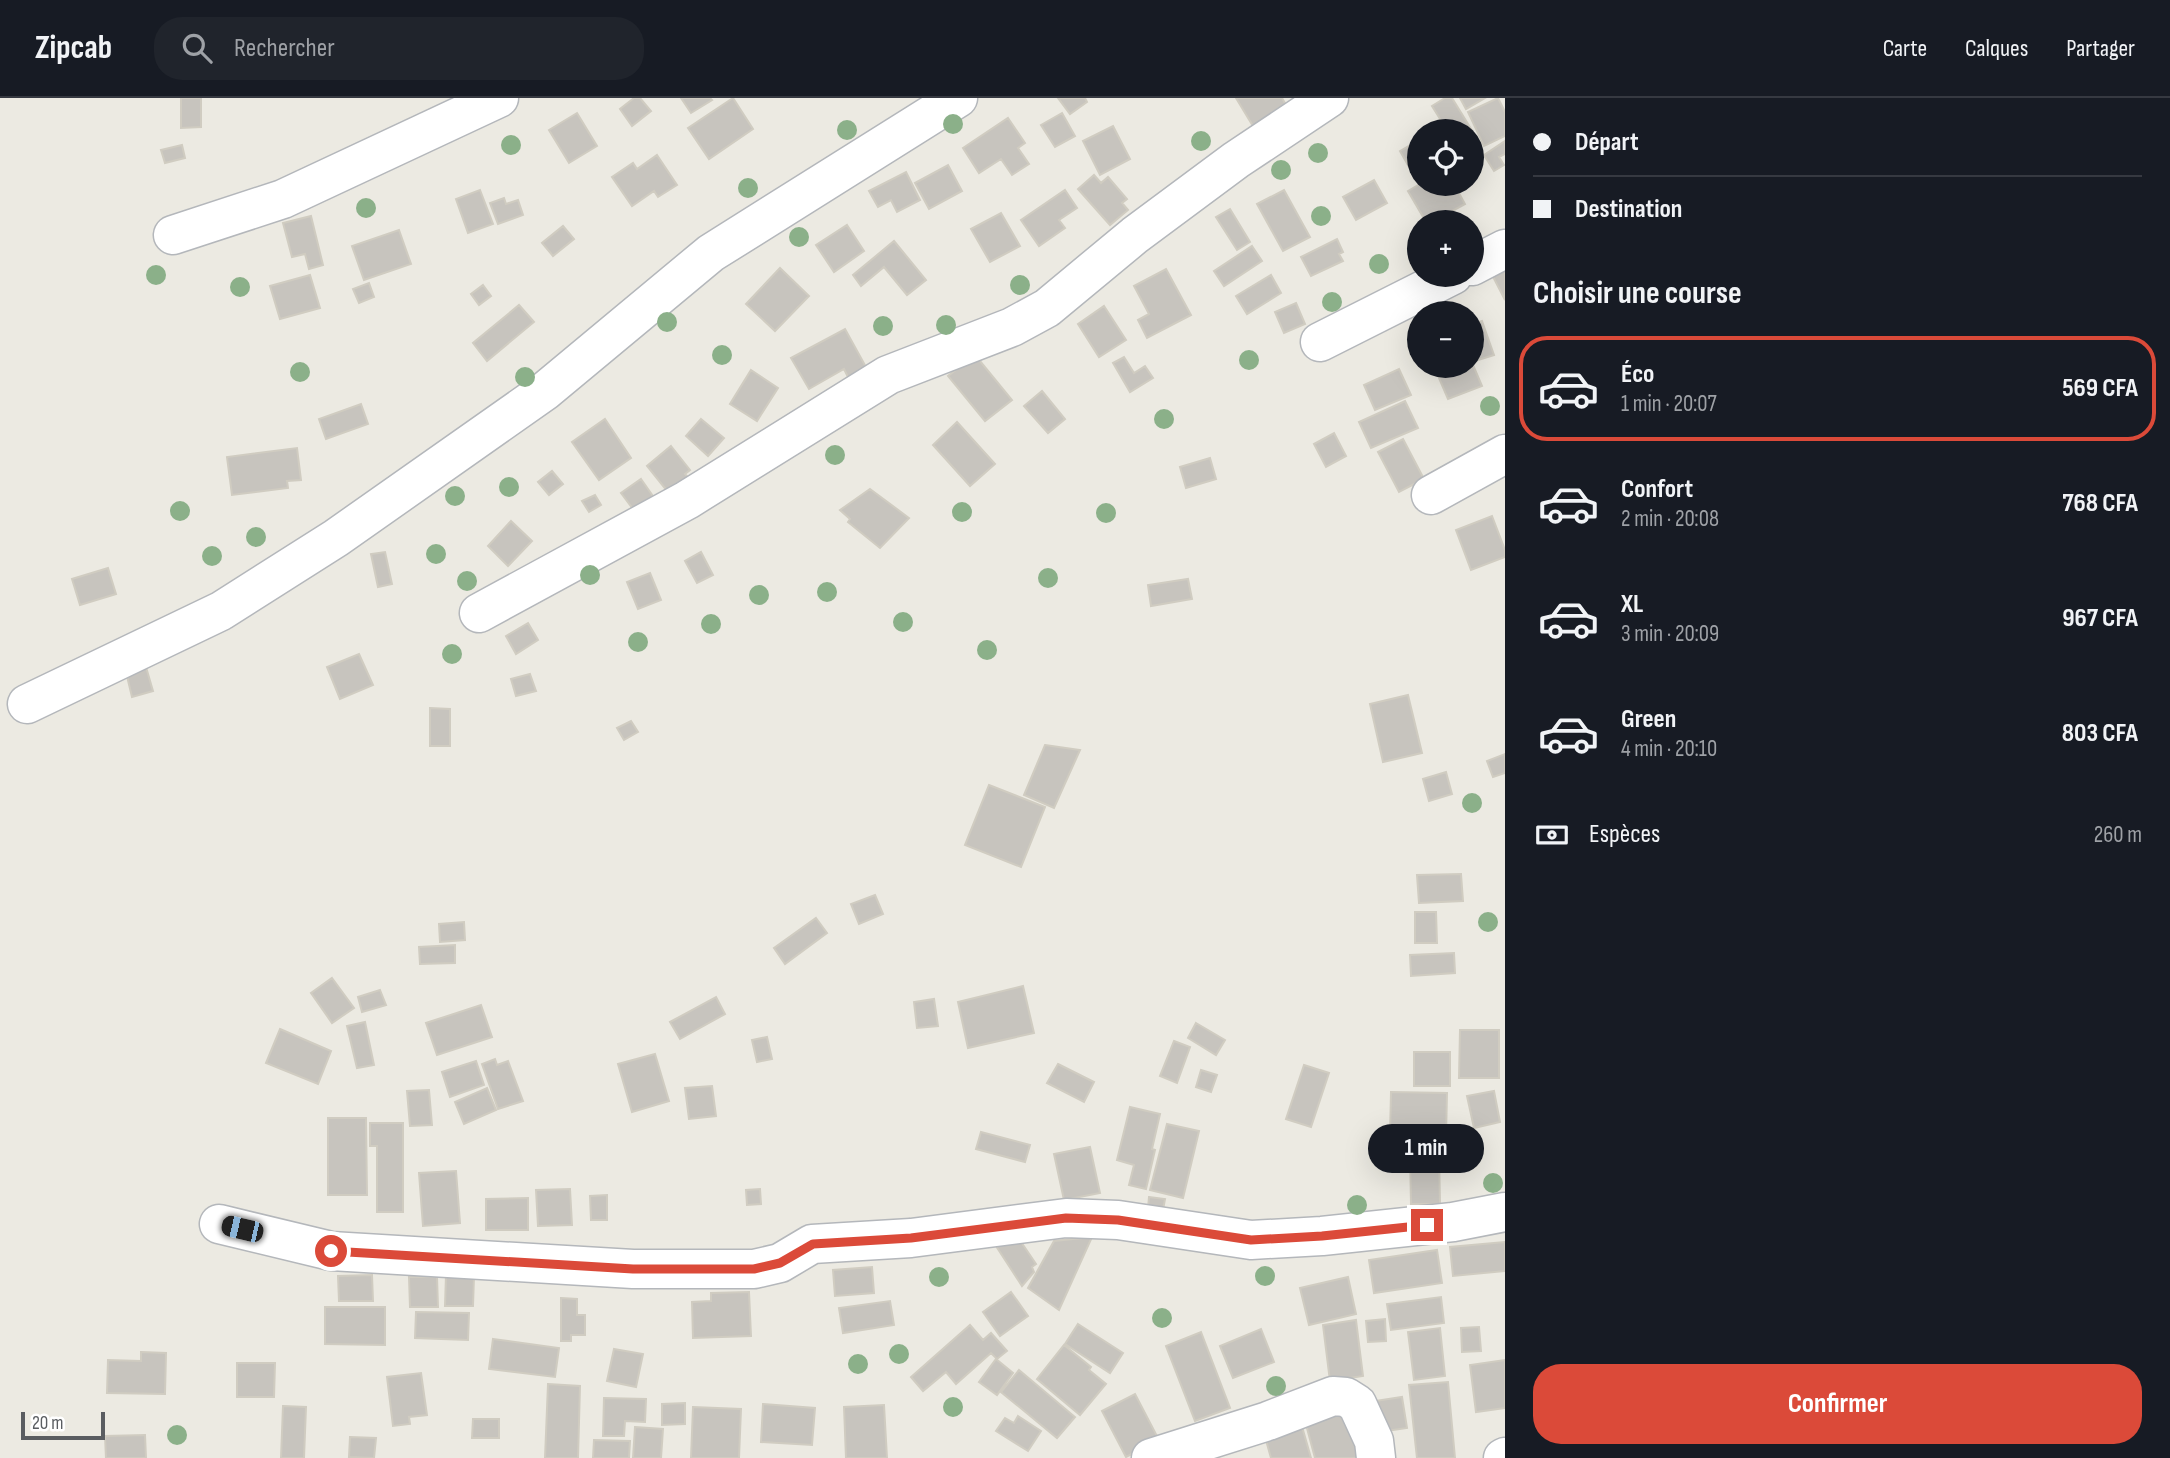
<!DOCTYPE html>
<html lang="fr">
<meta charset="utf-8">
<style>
:root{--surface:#171b24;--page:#20242c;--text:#f1f3f6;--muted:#9ea1a6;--line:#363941;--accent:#db4a39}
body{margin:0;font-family:"Sofia Sans Condensed",sans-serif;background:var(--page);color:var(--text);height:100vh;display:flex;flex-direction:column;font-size:26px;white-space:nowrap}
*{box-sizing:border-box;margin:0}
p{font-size:23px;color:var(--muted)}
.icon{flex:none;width:38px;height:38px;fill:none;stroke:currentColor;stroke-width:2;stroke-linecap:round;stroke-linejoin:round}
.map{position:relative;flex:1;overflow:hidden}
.side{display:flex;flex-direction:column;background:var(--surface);width:665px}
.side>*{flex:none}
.guide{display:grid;align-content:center;height:154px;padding:0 28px;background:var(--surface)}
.tools{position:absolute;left:1407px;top:21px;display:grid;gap:14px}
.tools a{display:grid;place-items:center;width:77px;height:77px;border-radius:50%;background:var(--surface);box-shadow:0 7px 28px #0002;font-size:35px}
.scale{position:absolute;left:21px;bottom:18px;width:84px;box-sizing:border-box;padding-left:7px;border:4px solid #5a5d61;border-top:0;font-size:19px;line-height:24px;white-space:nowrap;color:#5a5d61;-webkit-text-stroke:5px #fff;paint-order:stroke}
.end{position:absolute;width:32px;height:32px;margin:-16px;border:9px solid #db4a39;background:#fff;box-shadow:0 0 0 4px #fff}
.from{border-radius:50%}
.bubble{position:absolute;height:49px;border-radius:24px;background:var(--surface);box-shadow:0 7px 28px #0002;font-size:23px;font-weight:700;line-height:49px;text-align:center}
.car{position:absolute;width:21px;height:42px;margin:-21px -10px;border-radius:9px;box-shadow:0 0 5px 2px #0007;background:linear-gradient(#222 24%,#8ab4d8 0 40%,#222 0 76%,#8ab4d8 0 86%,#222 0)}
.guide b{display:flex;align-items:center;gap:24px;height:66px;font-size:26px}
.guide b+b{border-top:2px solid var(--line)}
.guide i{width:18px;height:18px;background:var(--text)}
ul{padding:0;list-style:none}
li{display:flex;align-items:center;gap:21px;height:105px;margin:0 14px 10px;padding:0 14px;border:4px solid transparent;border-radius:28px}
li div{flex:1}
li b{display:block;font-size:26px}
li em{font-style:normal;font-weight:700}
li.on{border-color:var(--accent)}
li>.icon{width:63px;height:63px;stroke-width:1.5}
h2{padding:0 28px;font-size:32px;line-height:84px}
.pay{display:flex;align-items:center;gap:18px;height:77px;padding:0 28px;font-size:26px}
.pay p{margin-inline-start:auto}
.button{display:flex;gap:14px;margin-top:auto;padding:14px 28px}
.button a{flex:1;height:80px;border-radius:28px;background:var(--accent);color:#fff;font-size:28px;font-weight:700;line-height:80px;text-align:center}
header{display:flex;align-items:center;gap:42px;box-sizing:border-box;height:98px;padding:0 35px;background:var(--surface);border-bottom:2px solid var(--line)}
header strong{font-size:33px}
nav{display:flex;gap:38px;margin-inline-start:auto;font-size:24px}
.search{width:490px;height:63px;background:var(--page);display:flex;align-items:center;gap:18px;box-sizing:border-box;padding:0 24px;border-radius:28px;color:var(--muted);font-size:26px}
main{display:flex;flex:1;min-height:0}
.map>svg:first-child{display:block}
.building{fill:#c7c4be;stroke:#d0ccc1;stroke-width:2}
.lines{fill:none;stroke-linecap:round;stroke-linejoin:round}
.minor-casing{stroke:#b4b7bb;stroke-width:41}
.minor{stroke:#fff;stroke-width:38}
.tree{fill:#8bb089}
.route{stroke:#db4a39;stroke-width:9}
</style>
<header>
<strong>Zipcab</strong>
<div class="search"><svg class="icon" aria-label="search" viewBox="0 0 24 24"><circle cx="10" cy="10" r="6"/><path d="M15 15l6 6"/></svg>Rechercher</div>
<nav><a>Carte</a><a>Calques</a><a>Partager</a></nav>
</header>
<main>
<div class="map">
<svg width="1505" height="1360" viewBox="0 0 1505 1360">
<rect width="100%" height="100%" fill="#eceae2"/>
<path class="building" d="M181,0H201V29L181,30Z
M634,0H640L651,13L632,28L620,11Z
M681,0H710L712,2L691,15Z
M733,0L753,31L709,61L688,30Z
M1058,0H1085L1087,4L1070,16Z
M1236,0H1282L1289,12L1256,33Z
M1445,0H1452L1481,47L1475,50L1480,58L1472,63V33H1445L1447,32L1432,8Z
M1460,0H1485L1466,11Z
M1498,0L1505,14V38L1484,48L1468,14Z
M577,15L597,48L569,65L549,32Z
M1062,15L1075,38L1055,49L1041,27Z
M1008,20L1025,45L1018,50L1029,66L1012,77L1001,61L979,75L963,50Z
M1113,28L1130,61L1100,77L1083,43Z
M1419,42V82L1417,83L1400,53Z
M1505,43V56L1499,59L1504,67L1494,73L1484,57Z
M182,47L185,60L165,65L161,52Z
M657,57L677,87L658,99L654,93L632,108L612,79L633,65L637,71Z
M948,67L962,93L929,111L915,85Z
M906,74L920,102L897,114L891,102L878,109L869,93Z
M1094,77L1101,85L1108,79L1127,101L1122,105L1128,112L1110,127L1078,91Z
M1374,82L1387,105L1356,122L1343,99Z
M1420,86H1454L1465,106L1432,124H1426L1408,93Z
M480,92L493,126L468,135L456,101Z
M1065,92L1077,110L1059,122L1065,130L1039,148L1021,122Z
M1284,92L1310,139L1283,153L1257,106Z
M504,100L506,106L518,102L523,117L498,126L490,105Z
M1230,111L1250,144L1237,152L1216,119Z
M1001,115L1020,148L990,164L971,131Z
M311,118L323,167L309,171L305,156L292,159L283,125Z
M847,127L864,153L834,174L816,147Z
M563,128L574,141L553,158L542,145Z
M399,132L411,166L364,182L352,148Z
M1337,141L1343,154L1339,156L1343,163L1311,178L1301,159Z
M894,143L926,182L907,197L884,169L861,188L853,177Z
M1252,148L1262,163L1224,188L1214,173Z
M1505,160V202L1488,169Z
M780,170L809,198L775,233L746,206Z
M1166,171L1191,217L1147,240L1138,222L1149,216L1134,188Z
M310,177L320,210L280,221L270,188Z
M1271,177L1281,195L1247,216L1236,198Z
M369,185L374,199L359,205L353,191Z
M483,187L491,198L479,207L471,196Z
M1296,205L1305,226L1284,235L1275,214Z
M519,207L534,224L487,263L473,245Z
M1104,208L1126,242L1099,259L1078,226Z
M1482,223L1494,257L1472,264V226Z
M845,231L866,269L848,279L844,271L809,291L791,260Z
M975,257L1012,302L985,323L948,278Z
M1124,259L1134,275L1145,268L1153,280L1130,294L1113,265Z
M1473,267L1482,288L1448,301L1439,280Z
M1399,271L1411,297L1375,312L1364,287Z
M751,272L778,290L757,323L730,306Z
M1042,293L1065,321L1048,335L1024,308Z
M1405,303L1418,330L1371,350L1359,324Z
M361,306L368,326L326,341L319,321Z
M605,321L631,360L599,382L572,344Z
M701,321L724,340L708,358L686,338Z
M957,324L995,366L970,388L933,347Z
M1334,335L1346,358L1326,369L1314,346Z
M1403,341L1424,381L1399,394L1378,354Z
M671,348L690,372L685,376L692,384L672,399L647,368Z
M297,350L301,382L287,383L288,390L232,397L227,359Z
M1210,360L1216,381L1186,390L1180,369Z
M552,373L563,386L549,397L538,384Z
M641,381L655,401L636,415L621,395Z
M870,391L909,420L880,450L848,424L850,421L840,412Z
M595,397L601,407L589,414L582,403Z
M1492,418L1505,452V459L1471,472L1456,432Z
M511,423L532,443L508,468L488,448Z
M385,454L392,486L378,489L371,456Z
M701,454L713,477L697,485L685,463Z
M108,470L116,496L80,507L72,481Z
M650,475L661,502L638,511L627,484Z
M1188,481L1192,501L1151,508L1148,487Z
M528,525L538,542L516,556L506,538Z
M359,556L373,587L340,601L327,569Z
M146,569L153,593L132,599L126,574Z
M530,576L536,593L516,598L511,581Z
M1408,597L1422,655L1383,664L1370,606Z
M430,610L450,611V648H430Z
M631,623L638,634L624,642L617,630Z
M1045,647L1080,652L1054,710L1024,697Z
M1505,656V675L1493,679L1487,663Z
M1446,674L1452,696L1429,703L1423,681Z
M989,687L1045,709L1021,769L965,747Z
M1461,776L1463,803L1419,805L1417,777Z
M875,797L883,816L859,826L851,806Z
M1415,814H1436L1437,845H1415Z
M816,820L827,835L785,866L774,850Z
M464,824L465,842L440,844L439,826Z
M455,847V865L420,866L419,849Z
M1454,855L1455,875L1411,878L1410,857Z
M332,880L354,910L332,925L311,895Z
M1023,888L1034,935L968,950L958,904Z
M380,892L386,907L362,914L358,899Z
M716,899L725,916L680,941L670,924Z
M934,901L938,928L917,930L914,904Z
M481,907L492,939L437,957L426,925Z
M365,924L374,967L357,970L347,928Z
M1196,925L1225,942L1216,957L1188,940Z
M280,931L331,953L318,986L266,965Z
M1460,932H1499V980H1459Z
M767,939L772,961L757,964L752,942Z
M1174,943L1190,949L1177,985L1160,978Z
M1414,954H1450V988H1414Z
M655,956L669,1003L632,1014L618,966Z
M495,961L497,967L508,963L523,1003L498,1011L482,966Z
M476,963L484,987L450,999L442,974Z
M1058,966L1094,984L1084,1004L1047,985Z
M1304,967L1329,975L1311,1029L1286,1021Z
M1201,972L1217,977L1211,994L1196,989Z
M712,988L716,1018L689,1021L685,990Z
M487,990L496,1012L464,1026L455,1004Z
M429,992L432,1027L410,1028L407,993Z
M1494,993L1500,1024L1474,1030L1467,998Z
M1391,994L1447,995L1446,1039L1390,1038Z
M1130,1009L1160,1016L1152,1051L1155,1052L1146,1091L1129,1087L1134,1067L1117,1062Z
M328,1020H366L367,1097H328Z
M370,1025H403V1114H377V1048H370Z
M1167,1026L1199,1033L1183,1100L1150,1092Z
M981,1034L1030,1047L1025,1064L976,1051Z
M1090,1049L1100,1095L1064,1102L1054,1056Z
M1439,1055L1440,1106H1411L1410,1056Z
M456,1073L460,1125L423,1128L419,1075Z
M570,1091L572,1127L538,1128L536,1092Z
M760,1091L761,1106L747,1107L746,1092Z
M607,1097V1122H591L590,1098Z
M1149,1099L1165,1101L1163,1112L1148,1110Z
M528,1100V1132H486V1101Z
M1015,1135L1036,1166L1032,1169L1034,1174L1022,1188L996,1148Z
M1092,1139L1059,1212L1028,1190L1054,1143Z
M1505,1144V1173L1453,1178L1450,1149Z
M1437,1152L1442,1185L1374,1195L1369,1162Z
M872,1169L874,1195L835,1198L833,1172Z
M372,1177L373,1203H339L338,1178Z
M446,1177L474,1178L473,1208H445Z
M409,1179H437L438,1209H410Z
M1348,1179L1356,1216L1309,1227L1300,1190Z
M749,1194L751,1238L693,1240L692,1204L711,1203V1195Z
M1011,1194L1028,1218L1000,1238L983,1214Z
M1441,1199L1444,1225L1391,1232L1387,1206Z
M561,1200L577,1201V1217H585V1237H571V1243H561Z
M890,1203L894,1227L843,1235L839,1210Z
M325,1209H385V1247L325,1246Z
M416,1214L469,1215L468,1242L415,1240Z
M1385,1221L1386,1243L1368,1244L1366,1223Z
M1356,1222L1363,1278L1330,1283L1323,1227Z
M1078,1226L1123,1255L1110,1275L1065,1246Z
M970,1227L983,1242L991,1235L1007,1253L997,1261L991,1255L956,1286L946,1274L923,1293L911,1279Z
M1479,1229L1481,1253L1462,1254L1461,1230Z
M1440,1230L1445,1278L1414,1282L1408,1234Z
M1261,1231L1274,1264L1233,1280L1220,1248Z
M1201,1234L1230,1310L1195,1323L1166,1248Z
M493,1241L559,1250L555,1279L489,1271Z
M1064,1247L1091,1269L1089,1272L1106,1286L1080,1317L1037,1281Z
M614,1251L643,1256L636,1289L607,1283Z
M141,1254L166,1255L165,1296L107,1295L108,1262L141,1263Z
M996,1261L1013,1275L997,1297L979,1284Z
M1505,1262V1310L1476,1314L1470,1267Z
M237,1265H275L274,1299H237Z
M1019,1272L1075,1319L1057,1340L1001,1294Z
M421,1275L427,1317L409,1319L410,1326L393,1328L387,1279Z
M1448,1284L1455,1360H1417L1409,1287Z
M548,1286L580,1288L578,1360H545Z
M1135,1296L1159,1342L1126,1359L1102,1313Z
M1402,1299L1407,1330L1379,1334L1375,1303Z
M604,1300L646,1301L645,1324L625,1323L624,1338H603Z
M685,1305V1326L662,1327V1306Z
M763,1306L815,1310L812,1347L761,1344Z
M884,1307L887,1360H846L844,1309Z
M283,1308L306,1309L304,1360H281Z
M693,1309L741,1311L739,1360H691Z
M1346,1309L1359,1360H1315L1304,1319Z
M1018,1318L1041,1333L1028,1353L996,1333L1005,1320L1014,1325Z
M473,1321H499V1340H472Z
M1301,1325L1311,1360H1271L1264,1335Z
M635,1329L663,1331L661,1360H633Z
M145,1337L146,1360H106L105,1338Z
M350,1339L376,1340L374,1360L349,1359Z
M594,1342L630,1343L629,1360H593Z"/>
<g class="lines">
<g class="minor-casing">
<path id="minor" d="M173,137L283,101L499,0
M1472,168L1505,151
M1320,244L1453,177
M1431,397L1505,356
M479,515L687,402L888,277L1012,229L1047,210L1135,137L1236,62L1329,0
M27,606L221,513L336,440L545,293L711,155L958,0
M219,1126L331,1153L633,1171H754L780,1165L812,1146L911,1140L1066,1120L1118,1122L1251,1142L1322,1138L1453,1124L1505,1114
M1151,1360L1268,1323L1333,1298L1346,1299L1357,1306L1374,1343L1376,1360
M1503,1360L1505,1359"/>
</g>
<use href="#minor" class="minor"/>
</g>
<g class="tree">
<circle cx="953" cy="26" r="10"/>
<circle cx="847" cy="32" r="10"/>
<circle cx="1201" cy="43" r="10"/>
<circle cx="511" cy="47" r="10"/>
<circle cx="1318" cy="55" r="10"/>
<circle cx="1281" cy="72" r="10"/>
<circle cx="748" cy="90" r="10"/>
<circle cx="366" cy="110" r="10"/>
<circle cx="1321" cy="118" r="10"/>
<circle cx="799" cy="139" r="10"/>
<circle cx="1379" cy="166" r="10"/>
<circle cx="156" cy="177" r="10"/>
<circle cx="1020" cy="187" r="10"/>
<circle cx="240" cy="189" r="10"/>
<circle cx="1332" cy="204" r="10"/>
<circle cx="667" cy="224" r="10"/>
<circle cx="946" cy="227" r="10"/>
<circle cx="883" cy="228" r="10"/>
<circle cx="722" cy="257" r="10"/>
<circle cx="1249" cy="262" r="10"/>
<circle cx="300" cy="274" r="10"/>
<circle cx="525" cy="279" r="10"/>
<circle cx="1490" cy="308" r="10"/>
<circle cx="1164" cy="321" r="10"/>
<circle cx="835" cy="357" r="10"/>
<circle cx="509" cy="389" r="10"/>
<circle cx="455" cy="398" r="10"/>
<circle cx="180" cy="413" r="10"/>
<circle cx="962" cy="414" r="10"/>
<circle cx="1106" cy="415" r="10"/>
<circle cx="256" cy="439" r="10"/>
<circle cx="436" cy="456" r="10"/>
<circle cx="212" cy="458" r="10"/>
<circle cx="590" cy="477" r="10"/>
<circle cx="1048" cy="480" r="10"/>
<circle cx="467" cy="483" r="10"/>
<circle cx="827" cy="494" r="10"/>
<circle cx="759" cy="497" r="10"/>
<circle cx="903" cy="524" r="10"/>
<circle cx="711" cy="526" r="10"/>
<circle cx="638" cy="544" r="10"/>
<circle cx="987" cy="552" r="10"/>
<circle cx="452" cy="556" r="10"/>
<circle cx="1472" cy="705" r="10"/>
<circle cx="1488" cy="824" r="10"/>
<circle cx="1493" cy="1085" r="10"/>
<circle cx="1357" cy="1107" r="10"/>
<circle cx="1265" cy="1178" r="10"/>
<circle cx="939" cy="1179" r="10"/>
<circle cx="1162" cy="1220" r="10"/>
<circle cx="899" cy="1256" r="10"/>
<circle cx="858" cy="1266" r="10"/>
<circle cx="1276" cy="1288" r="10"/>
<circle cx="953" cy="1309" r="10"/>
<circle cx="177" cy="1337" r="10"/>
</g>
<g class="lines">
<path class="route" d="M331,1153L633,1171H754L780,1165L813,1146L911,1140L1066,1120L1118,1122L1251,1142L1322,1138L1427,1127"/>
</g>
</svg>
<div class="tools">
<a><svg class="icon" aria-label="locate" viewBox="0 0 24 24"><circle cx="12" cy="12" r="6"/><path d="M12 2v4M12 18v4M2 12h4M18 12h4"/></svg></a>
<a>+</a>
<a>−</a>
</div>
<div class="scale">20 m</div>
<i class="end from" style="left:331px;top:1153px"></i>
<i class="end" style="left:1427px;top:1127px"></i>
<div class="bubble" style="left:1368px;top:1026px;width:116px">1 min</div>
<i class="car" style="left:242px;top:1131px;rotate:283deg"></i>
</div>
<section class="side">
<div class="guide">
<b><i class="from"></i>Départ</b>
<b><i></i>Destination</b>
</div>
<h2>Choisir une course</h2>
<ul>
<li class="on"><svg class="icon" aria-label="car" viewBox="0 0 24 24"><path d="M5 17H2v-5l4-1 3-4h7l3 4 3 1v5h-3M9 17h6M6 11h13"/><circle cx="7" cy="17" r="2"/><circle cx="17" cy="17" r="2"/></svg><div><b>Éco</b><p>1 min · 20:07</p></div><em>569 CFA</em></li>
<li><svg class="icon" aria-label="car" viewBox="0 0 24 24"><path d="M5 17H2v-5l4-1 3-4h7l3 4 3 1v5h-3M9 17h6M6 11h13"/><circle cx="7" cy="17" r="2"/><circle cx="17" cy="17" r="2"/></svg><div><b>Confort</b><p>2 min · 20:08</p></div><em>768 CFA</em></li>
<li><svg class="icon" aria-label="car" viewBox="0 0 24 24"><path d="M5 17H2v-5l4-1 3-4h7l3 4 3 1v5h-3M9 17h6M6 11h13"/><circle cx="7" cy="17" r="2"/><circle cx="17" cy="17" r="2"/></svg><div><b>XL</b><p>3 min · 20:09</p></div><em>967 CFA</em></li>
<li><svg class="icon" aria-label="car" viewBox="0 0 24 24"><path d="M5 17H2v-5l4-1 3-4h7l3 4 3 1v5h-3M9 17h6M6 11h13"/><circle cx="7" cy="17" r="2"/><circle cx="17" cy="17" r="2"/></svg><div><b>Green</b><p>4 min · 20:10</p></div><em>803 CFA</em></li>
</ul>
<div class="pay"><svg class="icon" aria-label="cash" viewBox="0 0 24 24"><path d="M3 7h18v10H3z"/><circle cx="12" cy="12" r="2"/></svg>Espèces<p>260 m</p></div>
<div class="button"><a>Confirmer</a></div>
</section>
</main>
